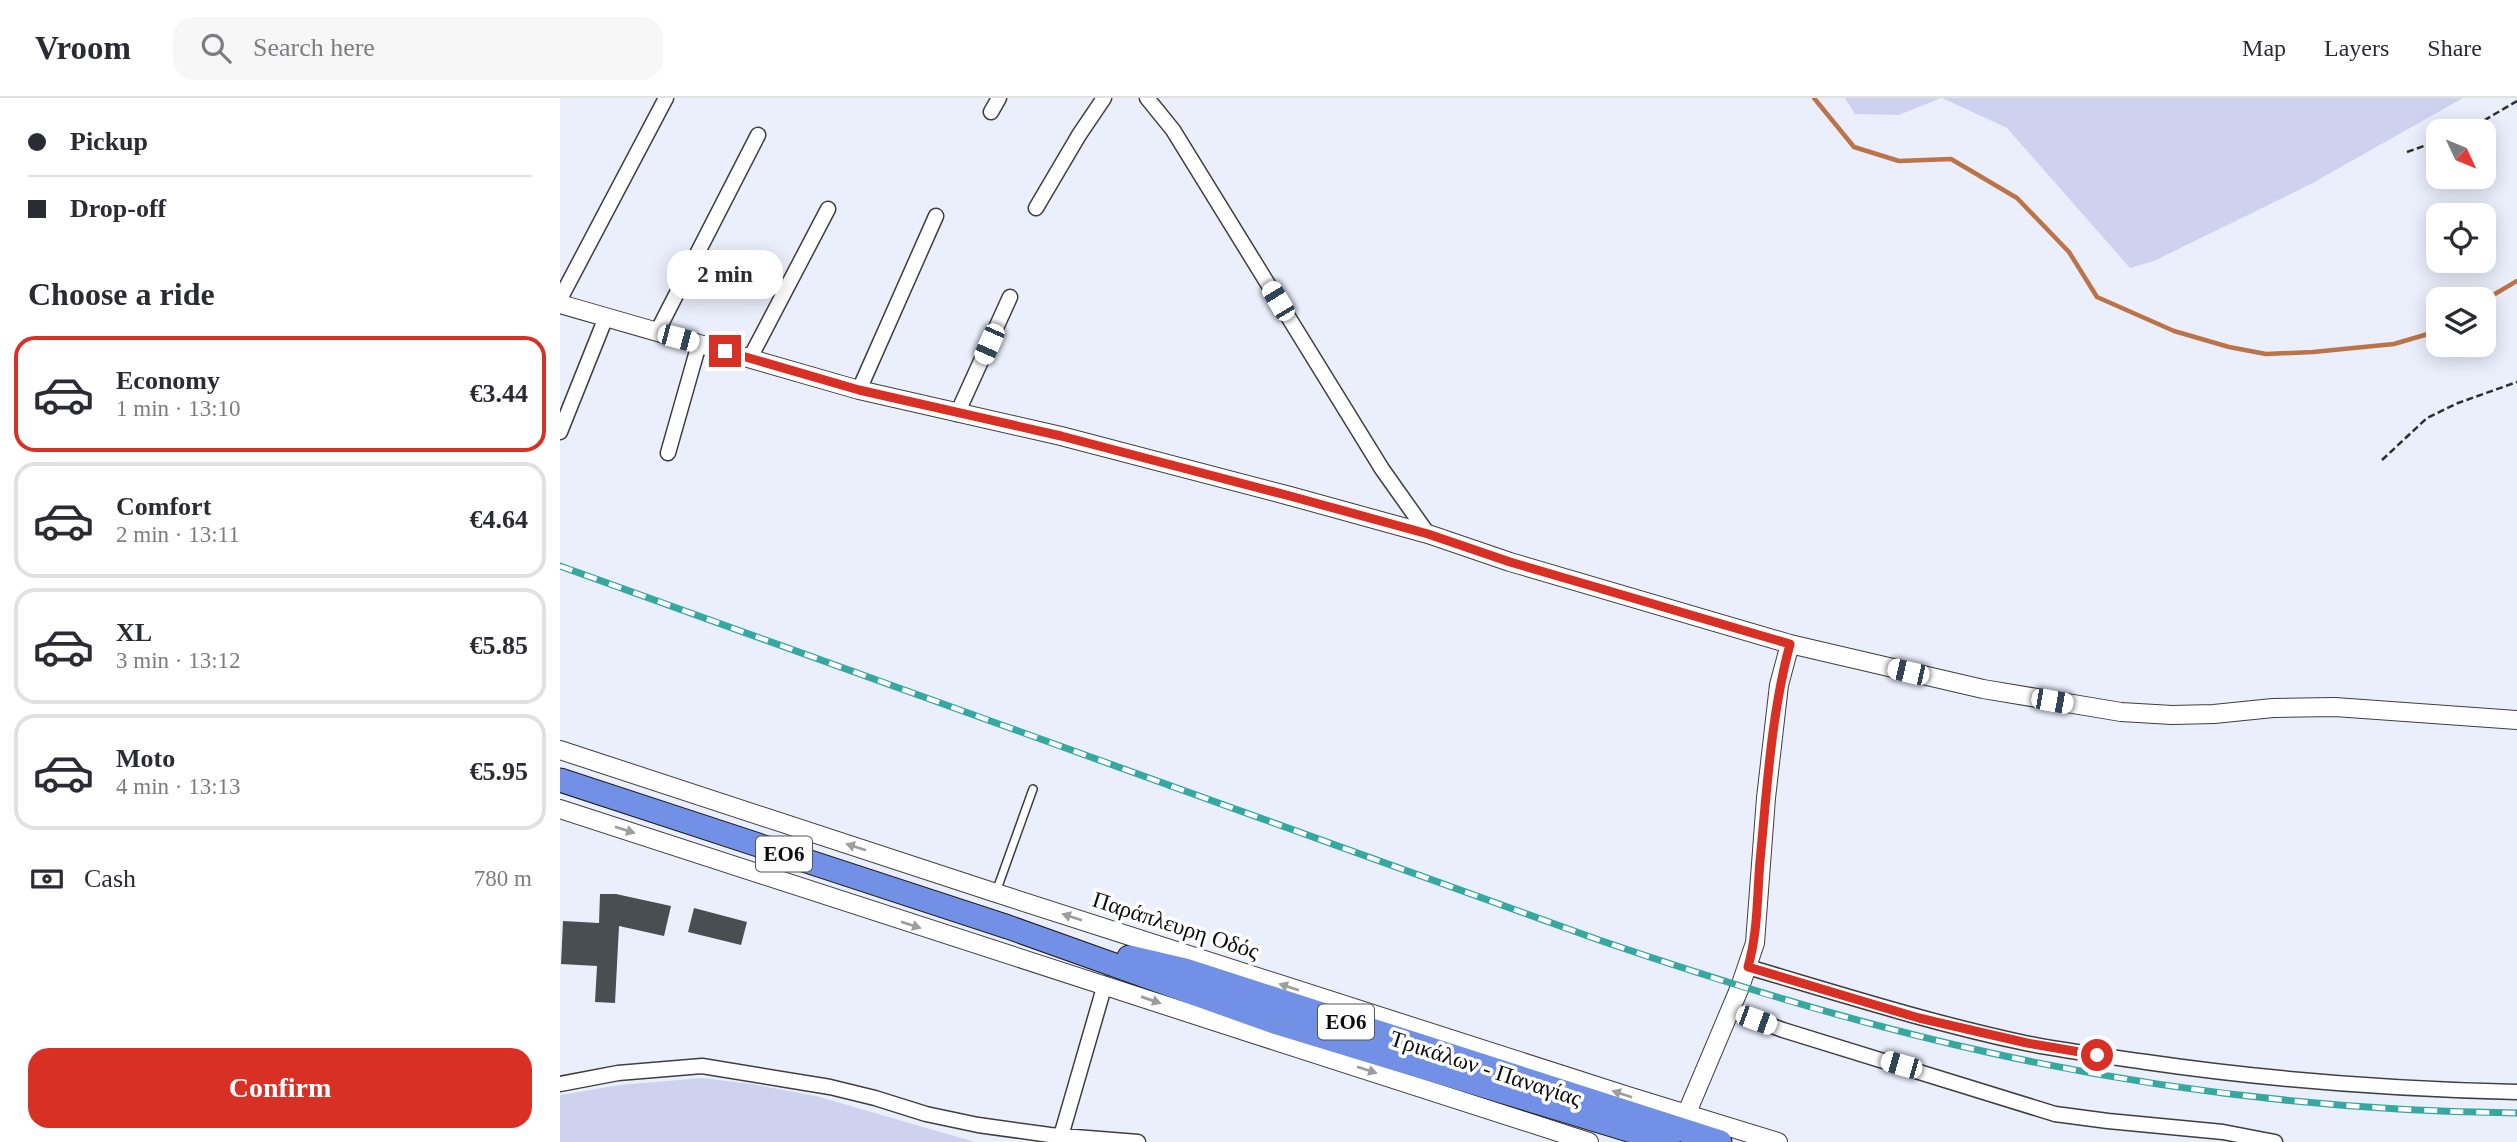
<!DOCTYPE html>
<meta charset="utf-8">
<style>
:root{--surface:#fff;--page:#f7f7f7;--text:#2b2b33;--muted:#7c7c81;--line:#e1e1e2;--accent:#d93025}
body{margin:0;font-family:Georgia,serif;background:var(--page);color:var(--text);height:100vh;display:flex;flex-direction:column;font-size:26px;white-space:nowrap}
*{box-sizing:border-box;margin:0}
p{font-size:23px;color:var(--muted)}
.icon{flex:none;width:38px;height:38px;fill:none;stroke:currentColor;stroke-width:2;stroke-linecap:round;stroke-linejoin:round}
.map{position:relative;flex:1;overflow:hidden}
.panel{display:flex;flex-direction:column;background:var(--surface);width:560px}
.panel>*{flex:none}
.top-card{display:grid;align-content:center;height:154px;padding:0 28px;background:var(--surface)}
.needle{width:46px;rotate:134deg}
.buttons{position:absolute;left:1866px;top:21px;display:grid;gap:14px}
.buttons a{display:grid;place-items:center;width:70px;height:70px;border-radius:14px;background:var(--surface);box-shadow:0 4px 18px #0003;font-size:35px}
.end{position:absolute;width:32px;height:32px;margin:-16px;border:9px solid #d93025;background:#fff;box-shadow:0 0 0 4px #fff}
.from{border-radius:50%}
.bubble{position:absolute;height:49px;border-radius:21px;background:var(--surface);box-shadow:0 4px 18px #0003;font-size:23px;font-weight:600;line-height:49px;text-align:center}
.car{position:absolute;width:21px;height:42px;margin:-21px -10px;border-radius:9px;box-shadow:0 0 5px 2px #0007;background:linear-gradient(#fff 24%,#345 0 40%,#fff 0 76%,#345 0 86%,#fff 0)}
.top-card b{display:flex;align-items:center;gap:24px;height:66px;font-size:26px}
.top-card b+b{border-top:2px solid var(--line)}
.top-card i{width:18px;height:18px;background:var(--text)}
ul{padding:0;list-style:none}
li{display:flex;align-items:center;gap:21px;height:116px;margin:0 14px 10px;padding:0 14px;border:4px solid var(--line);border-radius:21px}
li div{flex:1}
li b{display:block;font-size:26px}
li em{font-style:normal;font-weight:600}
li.active{border-color:var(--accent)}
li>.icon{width:63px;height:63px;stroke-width:1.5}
h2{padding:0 28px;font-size:32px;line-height:84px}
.pay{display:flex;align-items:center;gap:18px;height:77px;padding:0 28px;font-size:26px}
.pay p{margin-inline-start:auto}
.button{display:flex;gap:14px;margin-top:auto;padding:14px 28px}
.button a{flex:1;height:80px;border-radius:21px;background:var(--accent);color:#fff;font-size:28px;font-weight:600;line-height:80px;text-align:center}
header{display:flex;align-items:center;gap:42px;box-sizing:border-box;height:98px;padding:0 35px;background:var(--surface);border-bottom:2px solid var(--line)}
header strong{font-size:33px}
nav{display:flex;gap:38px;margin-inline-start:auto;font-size:24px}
.search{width:490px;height:63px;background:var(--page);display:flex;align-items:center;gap:18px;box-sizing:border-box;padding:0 24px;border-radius:21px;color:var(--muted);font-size:26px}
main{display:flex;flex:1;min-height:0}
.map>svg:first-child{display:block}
.farmland{fill:#cfd2ef}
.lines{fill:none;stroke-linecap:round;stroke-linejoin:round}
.stream{stroke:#bb7347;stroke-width:4.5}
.building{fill:#494e52}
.service-casing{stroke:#3e3e3e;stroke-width:10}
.minor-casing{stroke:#3e3e3e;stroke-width:17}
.tertiary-casing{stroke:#3e3e3e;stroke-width:20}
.primary-casing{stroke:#1c1c1c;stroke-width:25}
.path{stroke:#2d2d2d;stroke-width:2.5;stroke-dasharray:7 3.5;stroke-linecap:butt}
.service{stroke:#fff;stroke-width:7}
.minor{stroke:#fff;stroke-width:14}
.tertiary{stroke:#fff;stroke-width:18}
.primary{stroke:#7190e6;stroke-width:23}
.rail-casing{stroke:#36a8a0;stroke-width:7}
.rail{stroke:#fff;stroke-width:4.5;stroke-dasharray:13;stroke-linecap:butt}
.oneway{fill:#9d9d9d}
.route{stroke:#d93025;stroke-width:9}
.labels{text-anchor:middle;stroke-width:7;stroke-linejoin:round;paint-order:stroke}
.shield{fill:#fff;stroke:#545454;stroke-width:2}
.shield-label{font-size:21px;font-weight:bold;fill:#0b0b0b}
.street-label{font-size:23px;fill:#0b0b0b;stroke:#fff}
</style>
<header>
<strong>Vroom</strong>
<div class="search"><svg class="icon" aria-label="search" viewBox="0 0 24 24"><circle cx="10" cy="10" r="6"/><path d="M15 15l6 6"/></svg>Search here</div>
<nav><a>Map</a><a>Layers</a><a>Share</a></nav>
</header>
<main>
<section class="panel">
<div class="top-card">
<b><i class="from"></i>Pickup</b>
<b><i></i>Drop-off</b>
</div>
<h2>Choose a ride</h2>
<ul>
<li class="active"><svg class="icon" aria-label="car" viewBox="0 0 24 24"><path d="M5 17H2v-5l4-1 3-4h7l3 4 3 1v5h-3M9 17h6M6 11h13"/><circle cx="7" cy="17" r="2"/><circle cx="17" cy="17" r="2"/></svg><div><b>Economy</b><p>1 min · 13:10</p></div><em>€3.44</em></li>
<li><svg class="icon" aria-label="car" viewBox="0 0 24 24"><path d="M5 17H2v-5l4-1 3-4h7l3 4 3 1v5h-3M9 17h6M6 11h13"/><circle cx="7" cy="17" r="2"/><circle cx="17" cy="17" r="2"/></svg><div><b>Comfort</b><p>2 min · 13:11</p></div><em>€4.64</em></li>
<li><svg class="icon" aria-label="car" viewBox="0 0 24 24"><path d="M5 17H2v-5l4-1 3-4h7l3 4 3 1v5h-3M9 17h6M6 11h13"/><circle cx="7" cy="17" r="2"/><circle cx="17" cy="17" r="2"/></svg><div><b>XL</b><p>3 min · 13:12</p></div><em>€5.85</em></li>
<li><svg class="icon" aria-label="car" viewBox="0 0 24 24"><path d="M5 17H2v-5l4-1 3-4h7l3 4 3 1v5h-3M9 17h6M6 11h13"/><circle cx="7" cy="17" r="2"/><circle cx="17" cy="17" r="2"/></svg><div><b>Moto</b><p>4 min · 13:13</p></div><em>€5.95</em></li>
</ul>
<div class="pay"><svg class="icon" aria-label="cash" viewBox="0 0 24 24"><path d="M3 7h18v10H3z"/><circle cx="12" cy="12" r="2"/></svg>Cash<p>780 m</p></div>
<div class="button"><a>Confirm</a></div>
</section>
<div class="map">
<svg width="1957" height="1044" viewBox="0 0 1957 1044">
<rect width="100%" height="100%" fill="#ebeffc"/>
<path class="farmland" d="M1285,0H1381L1339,17L1295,16Z
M1382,0H1903L1749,87L1594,163L1570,170L1447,30Z
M142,980L192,986L256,998L415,1044H0V997L60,987Z"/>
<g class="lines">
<path class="stream" d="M1254,0L1294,49L1339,63L1391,61L1457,100L1509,154L1537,199L1614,233L1669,249L1706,256L1753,254L1834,246L1878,233
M1923,203L1957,183"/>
</g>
<path class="building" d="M40,796H56L111,808L104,838L59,828L55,905L35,904L37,868L1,866L3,823L39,825Z
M134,810L187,824L181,847L128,834Z"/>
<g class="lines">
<g class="service-casing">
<path id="service" d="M436,794L473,691"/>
</g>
<g class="minor-casing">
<path id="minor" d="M587,0L613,32L822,371L868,436
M431,14L439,0
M476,110L519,37L544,0
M0,201L106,0
M97,234L198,37
M190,260L268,111
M299,292L376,118
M397,316L450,199
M0,334L46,219
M108,355L139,246
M1188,869C1280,896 1371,925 1465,945C1505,953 1546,958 1586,964C1709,982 1833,991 1957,994
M1170,912L1223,932L1495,1016L1548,1023L1663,1034L1715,1044
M0,986L58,975L142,968L270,989L315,1000L366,1016L418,1027L490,1037L578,1044
M501,1038L545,886"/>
</g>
<g class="tertiary-casing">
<path id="tertiary" d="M0,206L299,292L501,338L730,398L868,436L950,464L1230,546L1423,591L1561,614L1612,617L1654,616L1713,610L1775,609L1957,622
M0,652L436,795L1068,998L1218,1044
M0,711C342,824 686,933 1029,1044
M1123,1024L1180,889L1195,845L1206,700L1219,587L1230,546"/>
</g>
<g class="primary-casing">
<path id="primary" d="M0,682L448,829L714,924L1108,1044
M569,859L625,872L1160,1044"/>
</g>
<path class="path" d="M1906,33L1957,3
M1847,54L1878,43
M1822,362L1867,320L1898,305L1957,284"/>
<use href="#service" class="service"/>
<use href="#minor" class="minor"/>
<use href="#tertiary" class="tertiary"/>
<use href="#primary" class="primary"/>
<g class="rail-casing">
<path id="rail" d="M0,468L1039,842C1168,886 1298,926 1431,955C1603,993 1781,1013 1957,1015"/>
</g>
<use href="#rail" class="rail"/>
</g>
<defs><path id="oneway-solid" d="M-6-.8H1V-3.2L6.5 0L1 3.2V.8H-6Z" transform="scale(1.75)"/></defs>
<g class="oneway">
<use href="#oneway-solid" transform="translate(65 732) rotate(18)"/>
<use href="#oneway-solid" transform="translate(296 749) rotate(-162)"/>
<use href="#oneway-solid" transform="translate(512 819) rotate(-162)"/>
<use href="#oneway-solid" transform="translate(351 827) rotate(18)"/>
<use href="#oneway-solid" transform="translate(729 889) rotate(-162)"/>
<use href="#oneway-solid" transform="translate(591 902) rotate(19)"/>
<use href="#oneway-solid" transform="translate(807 972) rotate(18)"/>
<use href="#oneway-solid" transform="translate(1062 996) rotate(-162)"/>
</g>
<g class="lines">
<path class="route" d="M165,253L299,292L501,338L730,398L868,436L950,464L1230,546C1211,617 1207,691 1200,763C1197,799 1198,834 1188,869L1359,920L1467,945L1537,957"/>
</g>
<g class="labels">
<g class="shield">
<rect x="196" y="738.5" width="56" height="35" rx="5"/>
<rect x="758" y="906.5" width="56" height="35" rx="5"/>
</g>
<g class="shield-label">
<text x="224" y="763">ΕΟ6</text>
<text x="786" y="931">ΕΟ6</text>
</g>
<g class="street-label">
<text transform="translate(616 827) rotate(18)" y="8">Παράπλευρη Οδός</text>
<text transform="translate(926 970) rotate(18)" y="8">Τρικάλων - Παναγίας</text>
</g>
</g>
</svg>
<div class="buttons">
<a><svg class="needle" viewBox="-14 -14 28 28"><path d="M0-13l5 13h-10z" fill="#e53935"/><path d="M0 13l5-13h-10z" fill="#7c7c81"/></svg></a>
<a><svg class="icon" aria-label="locate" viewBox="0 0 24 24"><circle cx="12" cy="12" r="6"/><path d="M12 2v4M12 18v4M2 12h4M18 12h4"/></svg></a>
<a><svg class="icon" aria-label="layers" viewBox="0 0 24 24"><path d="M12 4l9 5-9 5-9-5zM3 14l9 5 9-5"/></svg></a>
</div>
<i class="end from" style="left:1537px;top:957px"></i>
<i class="end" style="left:165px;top:253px"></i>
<div class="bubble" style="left:107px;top:152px;width:116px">2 min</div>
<i class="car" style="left:718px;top:203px;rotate:329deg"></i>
<i class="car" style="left:118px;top:240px;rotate:105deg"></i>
<i class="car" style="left:429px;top:246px;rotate:204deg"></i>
<i class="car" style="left:1348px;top:574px;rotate:283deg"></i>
<i class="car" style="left:1492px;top:603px;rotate:100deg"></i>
<i class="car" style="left:1196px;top:922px;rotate:110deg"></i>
<i class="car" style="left:1341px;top:967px;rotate:286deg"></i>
</div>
</main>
